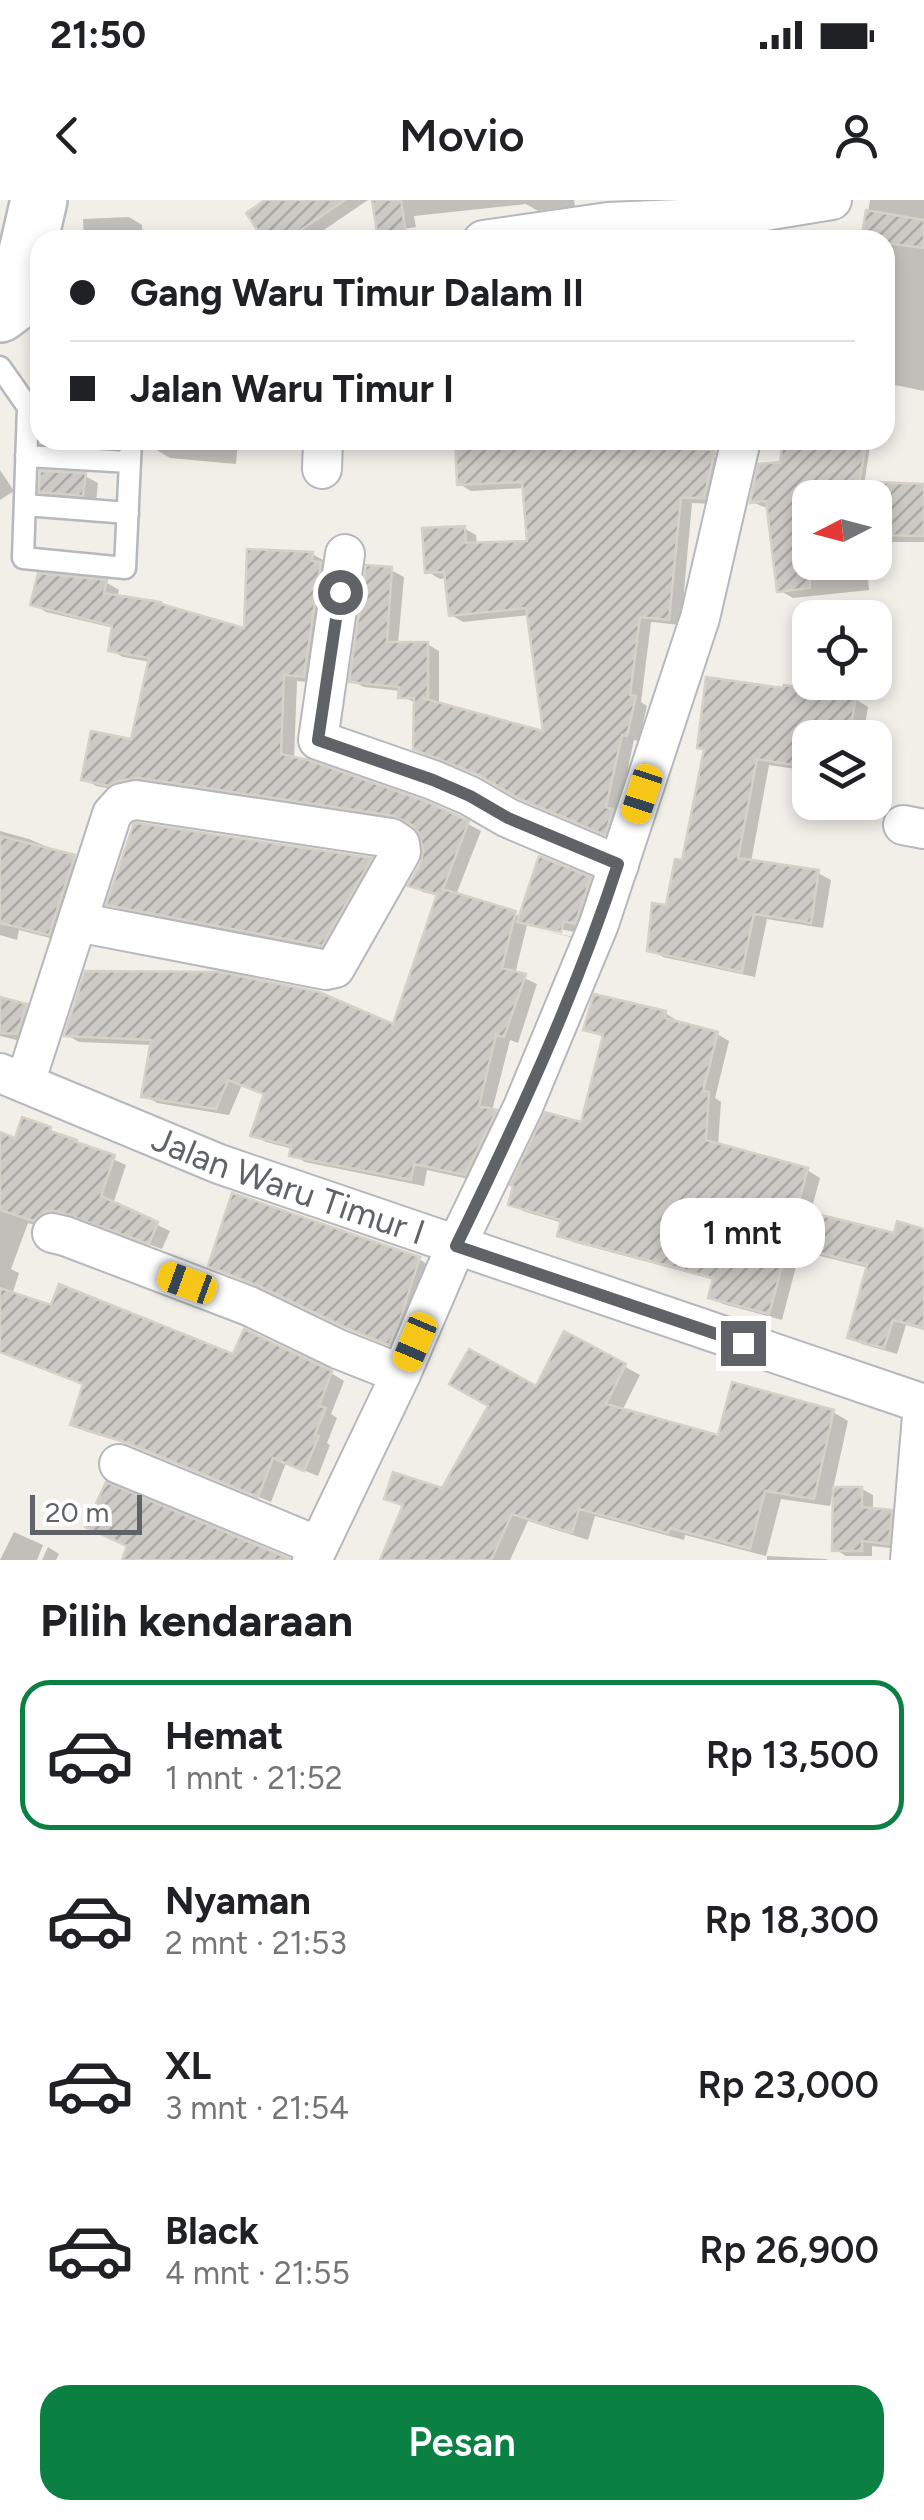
<!DOCTYPE html>
<html lang="id">
<meta charset="utf-8">
<style>
:root{--surface:#fff;--page:#f2f2f2;--text:#202124;--muted:#757577;--line:#e0e0e0;--accent:#0b8043}
body{margin:0;font-family:Figtree,sans-serif;background:var(--page);color:var(--text);height:100vh;display:flex;flex-direction:column;font-size:38px;white-space:nowrap}
*{box-sizing:border-box;margin:0}
p{font-size:32px;color:var(--muted)}
.icon{flex:none;width:55px;height:55px;fill:none;stroke:currentColor;stroke-width:2;stroke-linecap:round;stroke-linejoin:round}
.map{position:relative;height:1360px;overflow:hidden}
.sheet{display:flex;flex-direction:column;background:var(--surface);flex:1}
.sheet>*{flex:none}
.hud{position:absolute;left:30px;top:30px;width:865px;height:220px;border-radius:30px;box-shadow:0 5px 15px #0003;display:grid;align-content:center;height:220px;padding:0 40px;background:var(--surface)}
.needle{width:65px;rotate:264deg}
.fabs{position:absolute;left:792px;top:280px;display:grid;gap:20px}
.fabs a{display:grid;place-items:center;width:100px;height:100px;border-radius:20px;background:var(--surface);box-shadow:0 5px 15px #0003;font-size:50px}
.scale{position:absolute;left:30px;bottom:25px;width:112px;box-sizing:border-box;padding-left:10px;border:5px solid #5f6368;border-top:0;font-size:28px;line-height:35px;white-space:nowrap;color:#5f6368;-webkit-text-stroke:8px #fff;paint-order:stroke}
.end{position:absolute;width:45px;height:45px;margin:-22px;border:12px solid #5f6368;background:#fff;box-shadow:0 0 0 5px #fff}
.from{border-radius:50%}
.bubble{position:absolute;height:70px;border-radius:30px;background:var(--surface);box-shadow:0 5px 15px #0003;font-size:32px;font-weight:600;line-height:70px;text-align:center}
.car{position:absolute;width:30px;height:60px;margin:-30px -15px;border-radius:12px;box-shadow:0 0 8px 2px #0007;background:linear-gradient(#f5c518 24%,#345 0 40%,#f5c518 0 76%,#345 0 86%,#f5c518 0)}
.hud b{display:flex;align-items:center;gap:35px;height:95px;font-size:38px}
.hud b+b{border-top:2px solid var(--line)}
.hud i{width:25px;height:25px;background:var(--text)}
ul{padding:0;list-style:none}
li{display:flex;align-items:center;gap:30px;height:150px;margin:0 20px 15px;padding:0 20px;border:5px solid transparent;border-radius:30px}
li div{flex:1}
li b{display:block;font-size:38px}
li em{font-style:normal;font-weight:600}
li.active{border-color:var(--accent)}
li>.icon{width:90px;height:90px;stroke-width:1.5}
h2{padding:0 40px;font-size:45px;line-height:120px}
.button{display:flex;gap:20px;margin-top:auto;padding:20px 40px}
.button a{flex:1;height:115px;border-radius:30px;background:var(--accent);color:#fff;font-size:40px;font-weight:600;line-height:115px;text-align:center}
.status{display:flex;justify-content:space-between;align-items:center;height:70px;padding:0 50px;background:var(--surface);direction:ltr}
.status svg{height:28px;fill:currentColor}
header{display:flex;justify-content:space-between;align-items:center;height:130px;padding:0 40px;background:var(--surface);font-size:45px;font-weight:600}
.map>svg:first-child{display:block}
.shadow{fill:#0003}
.building{fill:url(#building-hatch);stroke:#d6d1c6;stroke-width:2.5}
.lines{fill:none;stroke-linecap:round;stroke-linejoin:round}
.service-casing{stroke:#b5b8bc;stroke-width:25}
.minor-casing{stroke:#b5b8bc;stroke-width:42}
.secondary-casing{stroke:#b6babf;stroke-width:60}
.service{stroke:#fff;stroke-width:20}
.minor{stroke:#fff;stroke-width:38}
.secondary{stroke:#fff;stroke-width:55}
.route{stroke:#5f6368;stroke-width:12}
.labels{text-anchor:middle;stroke-width:10;stroke-linejoin:round;paint-order:stroke}
.street-label{font-size:35px;fill:#5f6368;stroke:#fff}
</style>
<div class="status"><b>21:50</b><svg viewBox="0 0 49 12"><path d="M0 12V9h3v3zM5 12V6h3v6zM10 12V3h3v9zM15 12V0h3v12zM26 1h20v11H26zM47 4h2v5h-2z"/></svg></div>
<header><svg class="icon" aria-label="back" viewBox="0 0 24 24"><path d="M15 5l-7 7 7 7"/></svg>Movio<svg class="icon" aria-label="person" viewBox="0 0 24 24"><circle cx="12" cy="8" r="4"/><path d="M4 21q1-7 8-7t8 7"/></svg></header>
<div class="map">
<svg width="924" height="1360" viewBox="0 0 924 1360">
<defs>
<pattern id="building-hatch" width="6" height="6" patternUnits="userSpaceOnUse" patternTransform="scale(2.5)"><rect width="6" height="6" fill="#cccac5"/><path d="M-1 1l2-2M0 6l6-6M5 7l2-2" fill="none" stroke="#a9a8a4"/></pattern>
</defs>
<rect width="100%" height="100%" fill="#f1efe8"/>
<path class="shadow" d="M269,0H368L309,40H267Z
M375,0H574L575,6L538,11L526,4L414,16L416,27L391,31Z
M870,0H924V191L885,183V40H863Z
M129,17L142,25L143,40H84L83,19Z
M150,240H238L236,264L170,258L150,246Z
M457,240H717L716,253L719,255H712L726,263L716,304L692,303L681,425L651,422L641,502L647,506L639,541L634,540L618,615L617,639L533,604L494,581L416,548V503L401,496V491L364,487L352,481L391,370L404,377L398,444H427L439,451V505L546,534L530,415L463,422L451,415L447,378L440,379L428,372L464,328L476,335L477,345L529,343L525,288L471,291L459,284Z
M785,240H871L864,285L924,286V278V342H875V298H810V362H866L869,390L793,398L779,390L769,309L752,302L782,264Z
M0,270L14,291L0,300Z
M85,276L98,283L96,302L55,299L41,291Z
M312,354L325,361L317,483L297,481L294,559L468,624L481,631L456,695L522,717L590,680L603,687L575,738L532,728L573,737L574,732L532,723V727L527,725L515,774L537,784L518,843L510,840L492,911L508,919L478,981L427,970L424,986L305,962L292,954L293,949L266,942L253,935L267,895L242,885L229,915L157,903L144,895L153,845L79,842L67,835L395,827L439,696L423,692L411,685L423,663L426,649L421,630L410,622L154,584L123,591L96,586L84,578L133,542L151,462L123,457L110,450L114,428L46,412L33,404L39,376L107,383L119,390L117,398L247,432Z
M855,499L868,507L863,538H810V571L769,565L751,662L818,673L831,680L823,728L767,719L755,777L663,757L650,749L684,663L707,550Z
M137,625L371,660L384,668L335,752L122,711L109,704Z
M0,631L29,639L87,664L62,741L19,730L17,740L0,735Z
M0,799L26,806L39,814L29,843L0,836Z
M665,813L678,821L677,824L717,834L729,841L715,898L721,902L718,946L807,970L820,978L810,1015L895,1036L924,1031V1130L906,1125L897,1154L862,1144L850,1137L869,1068L800,1051L782,1120L723,1104L711,1097L715,1080L573,1042L560,1034L563,1023L523,1011L511,1004L583,925L605,838L586,829Z
M50,930L126,965L113,1004L170,1031L162,1049L72,1017L58,1018L48,1026L36,1022L35,1025L28,1023L11,1069L19,1073L12,1095L234,1157L331,1173L344,1181L331,1214L337,1218L327,1243L330,1245L318,1276L286,1263L271,1302L143,1249L85,1231L73,1224L85,1185L21,1161L9,1153L0,1123V935L17,941Z
M419,1059L430,1066L401,1150L211,1065Z
M566,1134L640,1175L622,1211L720,1238L833,1212L848,1221L833,1289H862L873,1295V1311L891,1313L902,1319L899,1349L872,1346V1356H846L835,1349L833,1291L830,1306L781,1299L766,1356L685,1335L684,1340L595,1316L588,1340L528,1321L510,1360H383L405,1308L387,1298L443,1291L537,1189Z
M14,1332L43,1345L37,1360H0Z
M48,1347L59,1354L56,1360H42Z
M767,1356L826,1359L828,1360H767Z"/>
<path class="building" d="M265,0H345L286,40H264L246,13Z
M372,0H401L406,35L378,39Z
M866,10L924,20V48L885,43V40H861Z
M455,240H553L631,245V247L715,250L704,298H681L669,420L640,417L630,495L636,496L627,536L622,535L606,607L613,609L605,635L518,598L479,575L413,549L414,498H398L399,487L349,482L366,365L392,367L387,442H428V498H422L543,531L526,408L449,416L444,372L425,373L422,328L465,326L466,343L527,341L522,282L457,285Z
M783,240H867L856,298H810V388L777,392L766,301L750,303L758,264L780,262Z
M40,271L86,273L83,296L39,292Z
M875,282L924,284V336L875,335Z
M247,349L313,352L312,361L321,362L304,477L284,475L281,554L308,560L425,601L469,621L443,689L516,711L502,768L526,774L504,837L496,835L479,906L497,910L465,975L414,964L411,980L289,956L291,946L250,936L264,894L228,880L216,909L141,897L151,840L64,836L85,771L219,772L319,792L393,824L437,694L408,686L421,663L423,650L419,633L412,625L394,616L139,578L117,581L109,586L81,580L91,531L131,539L149,458L108,451L112,426L30,405L38,373L107,380L104,393L161,402V404L244,428Z
M706,477L783,488L784,485L856,497L849,538H810V568L757,559L738,658L819,670L811,723L754,714L742,772L647,751L652,703L666,705L675,659L682,660L704,549L697,548Z
M134,623H137L372,658L322,746L106,705Z
M0,636L75,655L49,735L0,723Z
M539,656L591,677L575,724L564,721L561,732L517,722Z
M594,794L666,811L665,818L718,832L703,891L709,892L706,940L808,968L797,1009L894,1033L897,1021L924,1029V1128L893,1120L884,1148L847,1138L867,1065L788,1045L769,1114L708,1098L713,1078L557,1036L561,1020L508,1005L513,986L510,985L545,912L581,922L603,835L583,830Z
M0,797L27,804L17,834L0,833Z
M22,917L51,927L50,931L77,940L76,942L115,955L101,996L158,1022L149,1044L57,1011L45,1012L34,1021L0,1010V932L15,938Z
M232,993L420,1057L401,1117L389,1145L347,1128L259,1086L208,1066Z
M59,1084L233,1154L244,1129L332,1171L319,1206L326,1208L315,1234L319,1236L304,1271L273,1258L258,1297L128,1243L70,1225L83,1184L0,1152V1088L51,1105Z
M564,1131L626,1164L606,1204L718,1235L732,1182L834,1210L814,1299L765,1291L750,1349L670,1328L668,1333L579,1309L572,1333L512,1314L491,1360H380L403,1305L384,1299L393,1272L442,1288L488,1206L449,1184L469,1149L536,1186Z
M106,1282L290,1359V1360H122L127,1346L85,1327Z
M833,1287H862V1307L892,1310L889,1344L862,1341V1351H832Z"/>
<g class="lines">
<g class="service-casing">
<path id="service" d="M0,167L28,207L23,358L125,368L131,240
M26,256L130,262
M25,305L128,313"/>
</g>
<g class="minor-casing">
<g id="minor">
<path d="M483,40L608,22L729,17L832,0"/>
<path d="M322,269L323,240"/>
<path d="M345,354L318,540L433,580L470,596L508,618L619,665"/>
<path d="M903,625L924,629"/>
<path id="s1" d="M0,873L219,964L924,1204"/>
<path d="M25,883L112,614L122,603L136,600L391,638L400,644L401,652L335,768L326,770L77,722"/>
<path d="M52,1033L65,1036L249,1106L338,1149L401,1174"/>
<path d="M119,1264L318,1346"/>
<path d="M312,1360L401,1174L456,1046L523,907L599,724L700,418L741,240"/>
<path d="M910,1360L923,1204"/>
</g>
</g>
<g class="secondary-casing">
<path id="secondary" d="M0,114L15,103L39,0"/>
</g>
<use href="#service" class="service"/>
<use href="#minor" class="minor"/>
<use href="#secondary" class="secondary"/>
</g>
<g class="lines">
<path class="route" d="M340,392L318,540L433,580L470,596L508,618L618,664C575,796 517,921 456,1046L743,1143"/>
</g>
<g class="labels">
<g class="street-label">
<text dy="12" stroke="none"><textPath href="#s1" startOffset="310">Jalan Waru Timur I</textPath></text>
</g>
</g>
</svg>
<div class="fabs">
<a><svg class="needle" viewBox="-14 -14 28 28"><path d="M0-13l5 13h-10z" fill="#e53935"/><path d="M0 13l5-13h-10z" fill="#757577"/></svg></a>
<a><svg class="icon" aria-label="locate" viewBox="0 0 24 24"><circle cx="12" cy="12" r="6"/><path d="M12 2v4M12 18v4M2 12h4M18 12h4"/></svg></a>
<a><svg class="icon" aria-label="layers" viewBox="0 0 24 24"><path d="M12 4l9 5-9 5-9-5zM3 14l9 5 9-5"/></svg></a>
</div>
<div class="scale">20 m</div>
<i class="end from" style="left:340px;top:392px"></i>
<i class="end" style="left:743px;top:1143px"></i>
<div class="bubble" style="left:660px;top:998px;width:165px">1 mnt</div>
<i class="car" style="left:642px;top:594px;rotate:198deg"></i>
<i class="car" style="left:187px;top:1083px;rotate:290deg"></i>
<i class="car" style="left:415px;top:1142px;rotate:203deg"></i>
<div class="hud">
<b><i class="from"></i>Gang Waru Timur Dalam II</b>
<b><i></i>Jalan Waru Timur I</b>
</div>
</div>
<section class="sheet">
<h2>Pilih kendaraan</h2>
<ul>
<li class="active"><svg class="icon" aria-label="car" viewBox="0 0 24 24"><path d="M5 17H2v-5l4-1 3-4h7l3 4 3 1v5h-3M9 17h6M6 11h13"/><circle cx="7" cy="17" r="2"/><circle cx="17" cy="17" r="2"/></svg><div><b>Hemat</b><p>1 mnt · 21:52</p></div><em>Rp 13,500</em></li>
<li><svg class="icon" aria-label="car" viewBox="0 0 24 24"><path d="M5 17H2v-5l4-1 3-4h7l3 4 3 1v5h-3M9 17h6M6 11h13"/><circle cx="7" cy="17" r="2"/><circle cx="17" cy="17" r="2"/></svg><div><b>Nyaman</b><p>2 mnt · 21:53</p></div><em>Rp 18,300</em></li>
<li><svg class="icon" aria-label="car" viewBox="0 0 24 24"><path d="M5 17H2v-5l4-1 3-4h7l3 4 3 1v5h-3M9 17h6M6 11h13"/><circle cx="7" cy="17" r="2"/><circle cx="17" cy="17" r="2"/></svg><div><b>XL</b><p>3 mnt · 21:54</p></div><em>Rp 23,000</em></li>
<li><svg class="icon" aria-label="car" viewBox="0 0 24 24"><path d="M5 17H2v-5l4-1 3-4h7l3 4 3 1v5h-3M9 17h6M6 11h13"/><circle cx="7" cy="17" r="2"/><circle cx="17" cy="17" r="2"/></svg><div><b>Black</b><p>4 mnt · 21:55</p></div><em>Rp 26,900</em></li>
</ul>
<div class="button"><a>Pesan</a></div>
</section>
